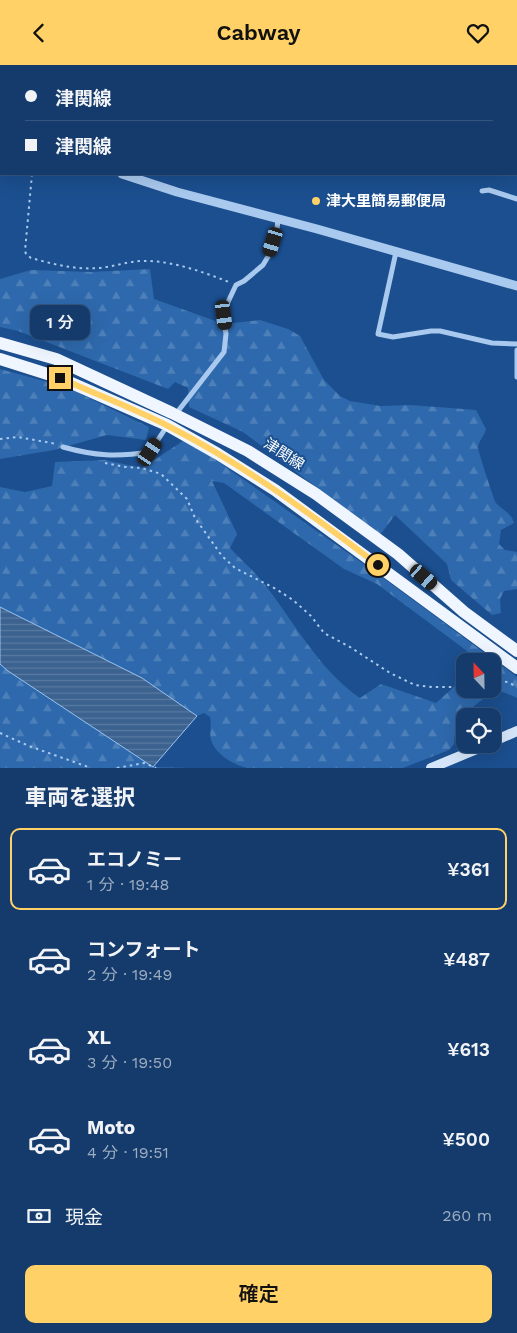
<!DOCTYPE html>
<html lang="ja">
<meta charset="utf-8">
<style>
:root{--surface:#143b6b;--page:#214673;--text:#f1f3f6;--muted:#9dadc1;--line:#33557e;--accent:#ffd166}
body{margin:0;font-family:"Work Sans","Noto Sans JP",sans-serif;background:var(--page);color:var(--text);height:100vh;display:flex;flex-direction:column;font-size:19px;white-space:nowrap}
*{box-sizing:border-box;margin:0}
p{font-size:16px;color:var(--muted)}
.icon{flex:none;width:28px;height:28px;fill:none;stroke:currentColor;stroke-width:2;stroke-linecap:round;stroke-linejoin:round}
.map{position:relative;height:703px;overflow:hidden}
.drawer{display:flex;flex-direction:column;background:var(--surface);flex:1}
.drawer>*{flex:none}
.banner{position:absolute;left:0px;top:0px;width:518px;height:110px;box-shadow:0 5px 20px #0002,0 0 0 1px var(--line);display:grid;align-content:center;height:110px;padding:0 25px;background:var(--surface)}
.needle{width:32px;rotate:338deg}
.fabs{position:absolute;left:456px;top:588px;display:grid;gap:10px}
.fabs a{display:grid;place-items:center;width:45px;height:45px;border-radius:10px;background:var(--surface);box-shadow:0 5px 20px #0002,0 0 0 1px var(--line);font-size:25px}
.end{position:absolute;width:22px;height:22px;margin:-11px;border:6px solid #ffd166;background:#111;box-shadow:0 0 0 2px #111}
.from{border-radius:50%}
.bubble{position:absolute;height:35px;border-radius:10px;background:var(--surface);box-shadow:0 5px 20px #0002,0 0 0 1px var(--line);font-size:16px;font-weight:600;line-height:35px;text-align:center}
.car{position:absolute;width:15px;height:30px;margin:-15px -8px;border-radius:6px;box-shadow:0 0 4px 1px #0007;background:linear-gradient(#222 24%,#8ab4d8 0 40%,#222 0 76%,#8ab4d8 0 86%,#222 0)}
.banner b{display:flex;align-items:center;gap:18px;height:48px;font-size:19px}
.banner b+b{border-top:1px solid var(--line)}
.banner i{width:12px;height:12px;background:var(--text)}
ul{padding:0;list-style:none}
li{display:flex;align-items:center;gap:15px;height:82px;margin:0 10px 8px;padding:0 15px;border:2px solid transparent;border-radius:10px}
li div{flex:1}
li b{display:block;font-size:19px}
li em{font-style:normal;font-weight:600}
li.active{border-color:var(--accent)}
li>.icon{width:45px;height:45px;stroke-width:1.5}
h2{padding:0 25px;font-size:22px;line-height:60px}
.pay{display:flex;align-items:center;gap:12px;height:55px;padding:0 25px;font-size:19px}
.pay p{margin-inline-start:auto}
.primary-button{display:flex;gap:10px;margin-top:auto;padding:10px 25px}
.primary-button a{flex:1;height:58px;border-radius:10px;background:var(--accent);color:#111;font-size:20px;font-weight:600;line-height:58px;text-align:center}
header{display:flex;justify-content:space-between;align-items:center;height:65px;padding:0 25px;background:var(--accent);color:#111;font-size:22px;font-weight:600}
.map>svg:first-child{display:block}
.forest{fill:url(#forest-firs);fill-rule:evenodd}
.water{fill:url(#water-rules);stroke:#9cc4f0}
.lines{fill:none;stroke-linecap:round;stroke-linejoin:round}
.path{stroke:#a9c9ee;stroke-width:2;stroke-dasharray:2.5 4;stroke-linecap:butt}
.minor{stroke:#a9c9ee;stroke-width:5}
.tertiary{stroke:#a9c9ee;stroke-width:9}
.secondary{stroke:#d6e6fa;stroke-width:10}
.primary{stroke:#f0f6ff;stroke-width:12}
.route{stroke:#ffd166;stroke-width:6}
.poi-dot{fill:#ffd166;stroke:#1b4f8f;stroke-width:2}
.labels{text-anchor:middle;stroke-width:4;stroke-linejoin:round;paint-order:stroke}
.poi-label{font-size:15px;font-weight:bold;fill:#fff;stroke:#1b4f8f;text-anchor:start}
.street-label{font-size:15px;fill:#fff;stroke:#1b4f8f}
</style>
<header><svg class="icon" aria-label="back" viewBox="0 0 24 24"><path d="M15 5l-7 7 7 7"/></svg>Cabway<svg class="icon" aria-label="heart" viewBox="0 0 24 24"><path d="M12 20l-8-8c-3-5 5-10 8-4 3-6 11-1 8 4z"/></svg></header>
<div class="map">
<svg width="517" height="703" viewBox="0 0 517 703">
<defs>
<pattern id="forest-firs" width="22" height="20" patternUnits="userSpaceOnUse" patternTransform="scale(1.25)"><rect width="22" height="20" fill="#2e69ad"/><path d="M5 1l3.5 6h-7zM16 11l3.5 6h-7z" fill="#4d80b9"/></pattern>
<pattern id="water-rules" width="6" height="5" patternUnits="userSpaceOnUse" patternTransform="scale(1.25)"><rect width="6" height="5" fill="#3c6290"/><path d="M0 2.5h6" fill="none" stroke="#597aa1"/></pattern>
</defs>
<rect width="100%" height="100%" fill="#1b4f8f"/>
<path class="forest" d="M150,204L154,234L224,259L260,255L288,264L300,271L324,315L340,331L350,336L381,341L411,340L476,345L486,364C484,371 479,376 478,382C478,386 494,435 496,438C503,446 511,447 514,458L501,465L499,479L505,485L517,487V524L504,526L500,534L501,548L492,550L451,515L447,499L395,450L380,470L243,367L189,342L188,323L175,317L168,324L18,266L0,262V214L31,205L91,207Z
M0,304L66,322L149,362L146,375L107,370L54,385L0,394Z
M186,374L382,512L517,612V633C512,631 503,626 498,627C486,628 464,650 456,658L454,679L449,685L403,703H247C234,700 215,689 211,675C209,667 212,659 210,652L204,648L197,651L142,613L0,542V422L25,427L52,421L55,397L105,395L142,403ZM212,416L224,418L344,504L377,519L467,586L473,596H492V624H465V612L436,638L381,619L360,633C317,603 294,556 262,516C252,504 240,494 230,483L237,469Z
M0,599L8,606L153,702L191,703H0Z"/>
<path class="water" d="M0,542L142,613L197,651L153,702L8,606L0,599Z"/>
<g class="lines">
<path class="path" d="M245,0L246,1
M0,104L1,103
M32,109L25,186L26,189L31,193C53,199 75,205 98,203C112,202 126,197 140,196C171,195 200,206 229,217
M0,374L18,372L57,379
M105,398L125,402L142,403L161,409L187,434L195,453L222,491L235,503L276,524L293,535L311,551L324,568L350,582L390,608L415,620L432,622H452L465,620
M492,616L508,617L517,622
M0,668L29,681L91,703
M117,703L144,698L156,703"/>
<path class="minor" d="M38,0L39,1
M358,0L361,1
M120,1V0
M293,1L294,0
M422,1L431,0
M482,126L489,125L517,134
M396,187L378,269L393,272L431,266H440L492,278L517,279
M517,285V312
M175,350L224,287L226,269L223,250L228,237L236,220L244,216L263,200L269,190L277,164L278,154
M63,382C95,391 117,392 150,387L167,361"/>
<path class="tertiary" d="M0,40L1,41
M122,109L177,127L317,164L517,221"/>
<path class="secondary" d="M492,677L517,666
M431,703L489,679"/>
<path class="primary" d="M0,278L56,294L172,348L248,386L316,429L398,489L464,547L517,586
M0,294L60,313L167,360L218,389L275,425L517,603"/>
</g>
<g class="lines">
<path class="route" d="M60,313C95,329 133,343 168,361C243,399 311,449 378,500"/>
</g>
<circle class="poi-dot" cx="316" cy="136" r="5"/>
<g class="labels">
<g class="poi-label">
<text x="326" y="141">津大里簡易郵便局</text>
</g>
<g class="street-label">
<text transform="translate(284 389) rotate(33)" y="5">津関線</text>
</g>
</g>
</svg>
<div class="fabs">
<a><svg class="needle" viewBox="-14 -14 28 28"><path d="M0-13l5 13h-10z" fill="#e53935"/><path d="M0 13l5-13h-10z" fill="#9dadc1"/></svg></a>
<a><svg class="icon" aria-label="locate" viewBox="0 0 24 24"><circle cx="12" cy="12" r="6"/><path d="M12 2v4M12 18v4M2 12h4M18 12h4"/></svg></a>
</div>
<i class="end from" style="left:378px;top:500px"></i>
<i class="end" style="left:60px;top:313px"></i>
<div class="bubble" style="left:30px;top:240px;width:60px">1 分</div>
<i class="car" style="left:273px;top:177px;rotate:197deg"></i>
<i class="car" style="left:224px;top:250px;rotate:173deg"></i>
<i class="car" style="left:150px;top:387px;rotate:34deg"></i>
<i class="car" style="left:424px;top:512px;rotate:131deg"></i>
<div class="banner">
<b><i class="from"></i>津関線</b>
<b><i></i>津関線</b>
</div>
</div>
<section class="drawer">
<h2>車両を選択</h2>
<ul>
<li class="active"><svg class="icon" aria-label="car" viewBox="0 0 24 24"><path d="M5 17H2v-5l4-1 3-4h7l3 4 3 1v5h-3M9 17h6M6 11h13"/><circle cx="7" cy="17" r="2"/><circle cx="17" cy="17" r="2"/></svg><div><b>エコノミー</b><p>1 分 · 19:48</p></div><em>¥361</em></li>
<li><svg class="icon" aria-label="car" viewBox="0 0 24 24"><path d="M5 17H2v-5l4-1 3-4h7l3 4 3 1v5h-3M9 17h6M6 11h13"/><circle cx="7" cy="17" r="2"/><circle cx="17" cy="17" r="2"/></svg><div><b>コンフォート</b><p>2 分 · 19:49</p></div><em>¥487</em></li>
<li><svg class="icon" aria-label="car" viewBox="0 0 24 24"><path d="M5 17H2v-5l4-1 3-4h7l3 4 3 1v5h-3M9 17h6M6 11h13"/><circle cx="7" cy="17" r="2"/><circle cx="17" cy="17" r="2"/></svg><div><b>XL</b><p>3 分 · 19:50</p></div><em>¥613</em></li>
<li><svg class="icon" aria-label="car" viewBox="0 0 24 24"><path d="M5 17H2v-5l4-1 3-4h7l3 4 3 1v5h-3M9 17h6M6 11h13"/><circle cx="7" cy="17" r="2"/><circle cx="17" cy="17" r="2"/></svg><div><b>Moto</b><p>4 分 · 19:51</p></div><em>¥500</em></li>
</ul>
<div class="pay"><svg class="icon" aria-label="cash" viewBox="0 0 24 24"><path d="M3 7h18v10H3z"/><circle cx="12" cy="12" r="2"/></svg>現金<p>260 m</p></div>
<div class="primary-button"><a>確定</a></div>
</section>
